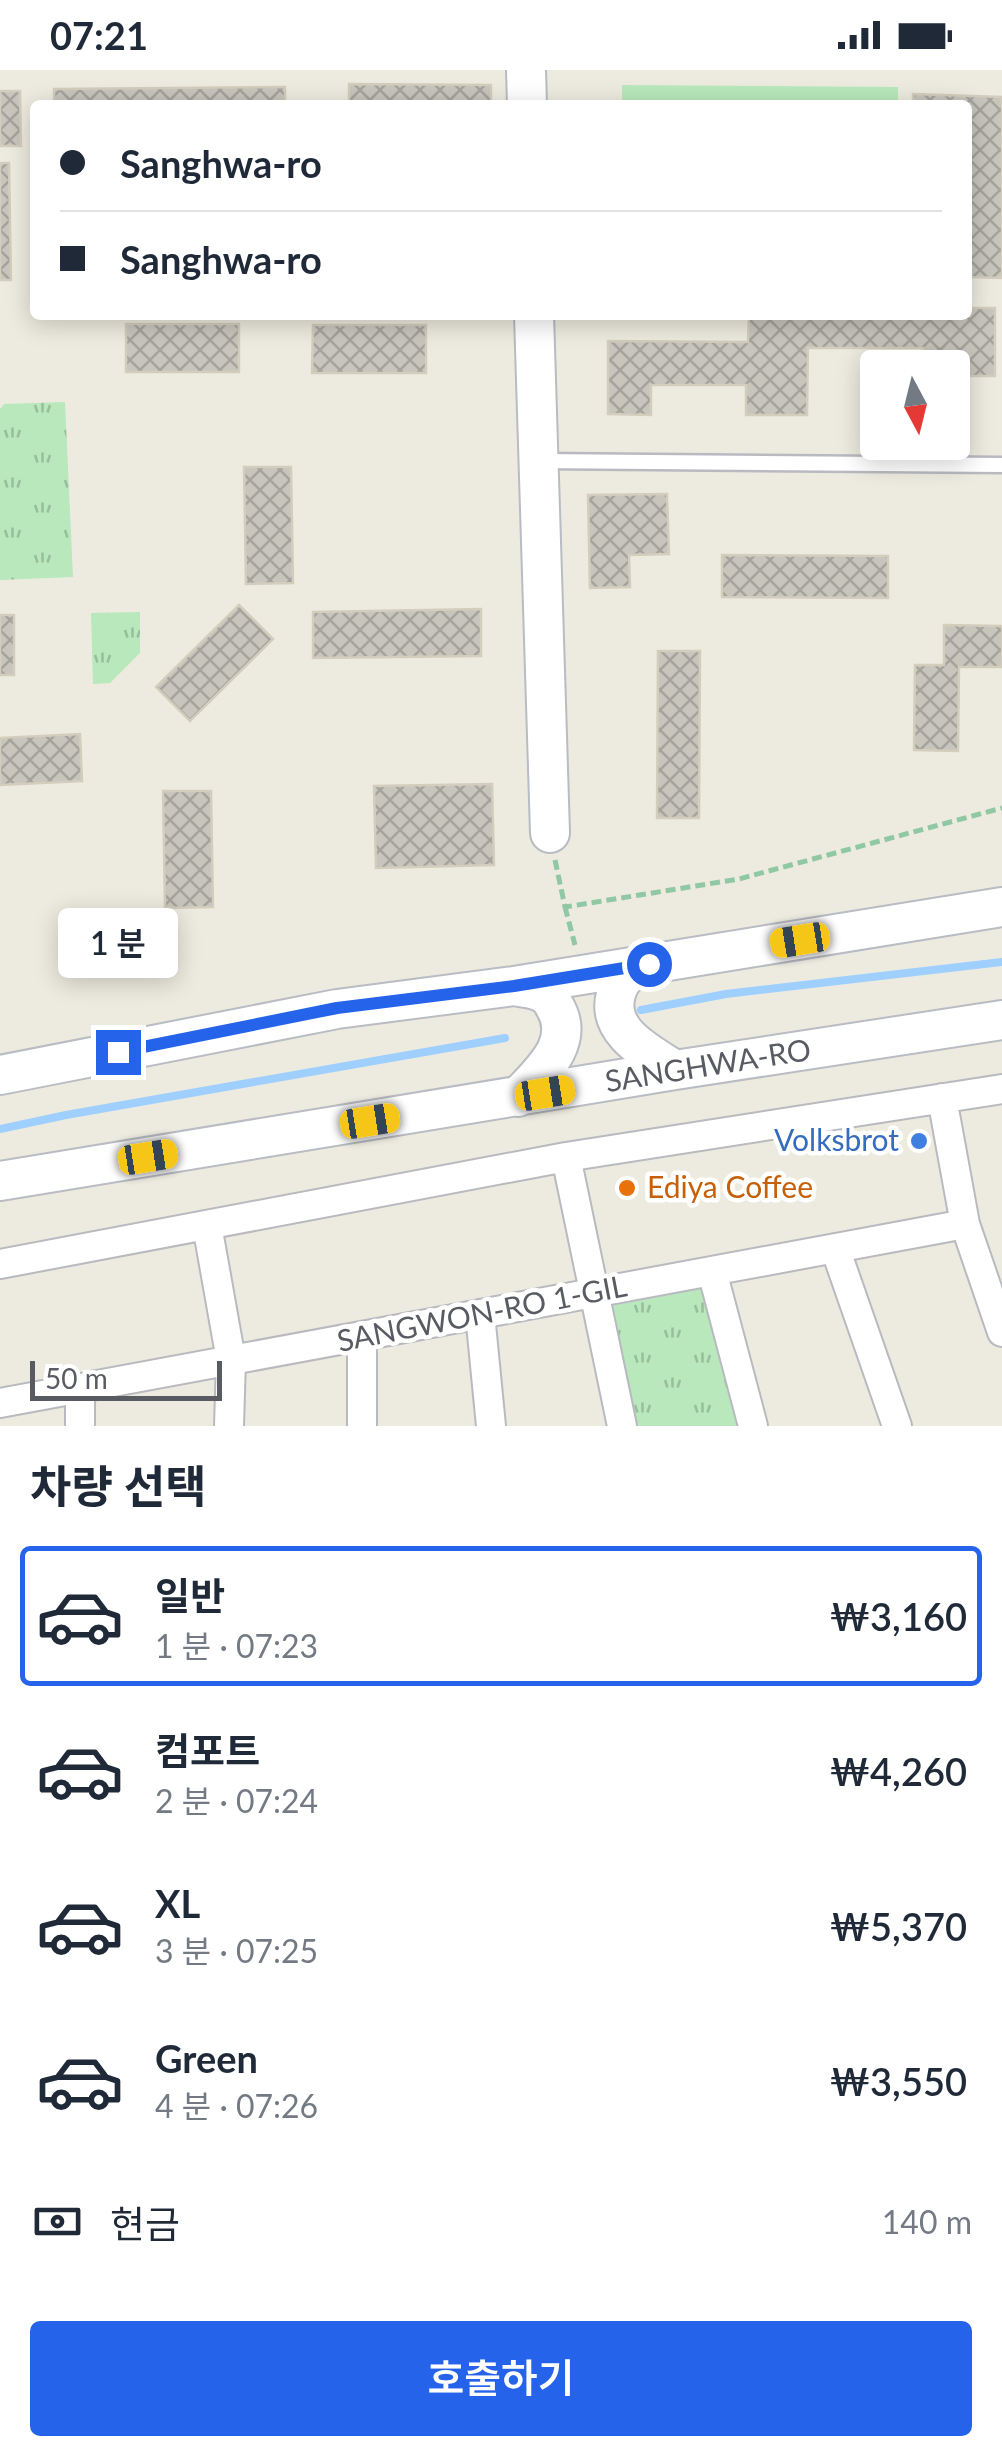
<!DOCTYPE html>
<html lang="ko">
<meta charset="utf-8">
<style>
:root{--surface:#fff;--page:#f6f6f7;--text:#1f2937;--muted:#747a83;--line:#e0e1e3;--accent:#2563eb}
body{margin:0;font-family:Lato,"Noto Sans KR",sans-serif;background:var(--page);color:var(--text);height:100vh;display:flex;flex-direction:column;font-size:38px;white-space:nowrap}
*{box-sizing:border-box;margin:0}
p{font-size:32px;color:var(--muted)}
.icon{flex:none;width:55px;height:55px;fill:none;stroke:currentColor;stroke-width:2;stroke-linecap:round;stroke-linejoin:round}
.map{position:relative;height:1356px;overflow:hidden}
.panel{display:flex;flex-direction:column;background:var(--surface);flex:1}
.panel>*{flex:none}
.banner{position:absolute;left:30px;top:30px;width:942px;height:220px;border-radius:10px;box-shadow:0 5px 25px #0003;display:grid;align-content:center;height:220px;padding:0 30px;background:var(--surface)}
.needle{width:65px;rotate:173deg}
.fabs{position:absolute;left:860px;top:280px;display:grid;gap:20px}
.fabs a{display:grid;place-items:center;width:110px;height:110px;border-radius:10px;background:var(--surface);box-shadow:0 5px 25px #0003;font-size:50px}
.scale{position:absolute;left:30px;bottom:25px;width:192px;box-sizing:border-box;padding-left:10px;border:5px solid #585c62;border-top:0;font-size:28px;line-height:35px;white-space:nowrap;color:#585c62;-webkit-text-stroke:8px #fff;paint-order:stroke}
.end{position:absolute;width:45px;height:45px;margin:-22px;border:12px solid #2563eb;background:#fff;box-shadow:0 0 0 5px #fff}
.from{border-radius:50%}
.bubble{position:absolute;height:70px;border-radius:10px;background:var(--surface);box-shadow:0 5px 25px #0003;font-size:32px;font-weight:600;line-height:70px;text-align:center}
.car{position:absolute;width:30px;height:60px;margin:-30px -15px;border-radius:12px;box-shadow:0 0 8px 2px #0007;background:linear-gradient(#f5c518 24%,#345 0 40%,#f5c518 0 76%,#345 0 86%,#f5c518 0)}
.banner b{display:flex;align-items:center;gap:35px;height:95px;font-size:38px}
.banner b+b{border-top:2px solid var(--line)}
.banner i{width:25px;height:25px;background:var(--text)}
ul{padding:0;list-style:none}
li{display:flex;align-items:center;gap:30px;height:140px;margin:0 20px 15px;padding:0 10px;border:5px solid transparent;border-radius:10px}
li div{flex:1}
li b{display:block;font-size:38px}
li em{font-style:normal;font-weight:600}
li.selected{border-color:var(--accent)}
li>.icon{width:90px;height:90px;stroke-width:1.5}
h2{padding:0 30px;font-size:45px;line-height:120px}
.pay{display:flex;align-items:center;gap:25px;height:110px;padding:0 30px;font-size:38px}
.pay p{margin-inline-start:auto}
.cta{display:flex;gap:20px;margin-top:auto;padding:20px 30px}
.cta a{flex:1;height:115px;border-radius:10px;background:var(--accent);color:#fff;font-size:40px;font-weight:600;line-height:115px;text-align:center}
.status{display:flex;justify-content:space-between;align-items:center;height:70px;padding:0 50px;background:var(--surface);direction:ltr}
.status svg{height:28px;fill:currentColor}
.map>svg:first-child{display:block}
.park{fill:url(#park-tufts)}
.garden{fill:#b8e8bb}
.lines{fill:none;stroke-linecap:round;stroke-linejoin:round}
.stream{stroke:#9ecfff;stroke-width:8}
.building{fill:url(#building-cross-hatch);stroke:#d3cdbd;stroke-width:2.5}
.lane-casing{stroke:#b8bac0;stroke-width:19}
.street-casing{stroke:#b8bac0;stroke-width:32}
.secondary-casing{stroke:#b8bcc3;stroke-width:42}
.path{stroke:#8fc8a3;stroke-width:5;stroke-dasharray:10 5;stroke-linecap:butt}
.lane{stroke:#fff;stroke-width:14}
.street{stroke:#fff;stroke-width:28}
.secondary{stroke:#fff;stroke-width:38}
.route{stroke:#2563eb;stroke-width:12}
.shop-dot{fill:#3f7fe0;stroke:#fff;stroke-width:4}
.food-dot{fill:#e8710a;stroke:#fff;stroke-width:4}
.labels{text-anchor:middle;stroke-width:9;stroke-linejoin:round;paint-order:stroke}
.street-label{font-size:30px;fill:#585c62;stroke:#fff}
.shop-label{font-size:30px;fill:#366cbe;stroke:#fff;text-anchor:end}
.food-label{font-size:30px;fill:#c56008;stroke:#fff;text-anchor:start}
</style>
<div class="status"><b>07:21</b><svg viewBox="0 0 49 12"><path d="M0 12V9h3v3zM5 12V6h3v6zM10 12V3h3v9zM15 12V0h3v12zM26 1h20v11H26zM47 4h2v5h-2z"/></svg></div>
<div class="map">
<svg width="1002" height="1356" viewBox="0 0 1002 1356">
<defs>
<pattern id="park-tufts" width="24" height="20" patternUnits="userSpaceOnUse" patternTransform="scale(2.5)"><rect width="24" height="20" fill="#b8e8bb"/><path d="M3 7l-1-3M5 7V3M7 7l1-3M15 17l-1-3M17 17v-4M19 17l1-3" fill="none" stroke="#98bf9b"/></pattern>
<pattern id="building-cross-hatch" width="8" height="8" patternUnits="userSpaceOnUse" patternTransform="scale(2.5)"><rect width="8" height="8" fill="#c8c5bc"/><path d="M0 0l8 8M0 8l8-8" fill="none" stroke="#a5a39c"/></pattern>
</defs>
<rect width="100%" height="100%" fill="#edebdf"/>
<path class="park" d="M65,332L73,507L0,510V339L4,334Z
M140,542V583L110,613L93,614L91,543Z
M705,1213L743,1356H636L609,1234Z"/>
<path class="garden" d="M622,15L898,17V35H622Z"/>
<g class="lines">
<path class="stream" d="M641,940L726,924L1002,892
M0,1059L66,1045L505,968"/>
</g>
<path class="building" d="M349,14L491,15V35H349Z
M285,17V35H54V19Z
M0,21H20L21,76H0Z
M913,24L1002,27V208L968,207V35H913Z
M0,93H9L11,210H0Z
M968,238H995V306H958V347H952V298H922L923,278H808L807,345H746V315H651V345L608,344V271L748,272L749,245H968Z
M126,254H239V302H126Z
M313,255H426V303H312Z
M244,397H291L293,513L246,514Z
M667,424L669,484L629,485L630,517L590,518L588,425Z
M722,485L888,486V528L722,527Z
M239,535L273,569L190,651L156,617Z
M481,539V586L313,588V542Z
M0,545H14V605H0Z
M944,555L1002,556V597H959L958,681L914,680L915,595H944Z
M658,581H700L699,748H657Z
M80,664L82,711L0,715V668Z
M492,714L494,795L376,798L374,716Z
M163,721H211L213,837L165,838Z"/>
<g class="lines">
<g class="lane-casing">
<path id="lane" d="M539,391L1002,395"/>
</g>
<g class="street-casing">
<path id="street" d="M942,1028L965,1154L1002,1262
M566,1087L622,1356
M207,1155L231,1290L229,1356
M835,1178L897,1356
M0,1194L566,1087L1002,1019
M712,1201L753,1356
M480,1244L491,1356
M362,1266V1356
M0,1333L965,1154
M80,1356V1318"/>
</g>
<g class="secondary-casing">
<path id="secondary" d="M526,0L527,35
M534,245L550,763
M649,893C631,901 621,905 616,924C605,962 649,983 675,1000
M514,916C522,918 531,918 538,921C547,924 551,929 555,937C576,973 541,1002 518,1027
M0,1005L337,939L514,916L1002,837
M0,1111L675,1000L1002,950"/>
</g>
<path class="path" d="M555,790L565,837L739,809L1002,738
M565,837L575,875"/>
<use href="#lane" class="lane"/>
<use href="#street" class="street"/>
<use href="#secondary" class="secondary"/>
</g>
<g class="lines">
<path class="route" d="M118,982L337,938L514,916L649,894"/>
</g>
<circle class="shop-dot" cx="919" cy="1071" r="10"/>
<circle class="food-dot" cx="627" cy="1118" r="10"/>
<g class="labels">
<g class="street-label">
<text transform="translate(708 996) rotate(-9)" y="10">SANGHWA-RO</text>
<text transform="translate(482 1244) rotate(-11)" y="10">SANGWON-RO 1-GIL</text>
</g>
<g class="shop-label">
<text x="899" y="1081">Volksbrot</text>
</g>
<g class="food-label">
<text x="647" y="1128">Ediya Coffee</text>
</g>
</g>
</svg>
<div class="fabs">
<a><svg class="needle" viewBox="-14 -14 28 28"><path d="M0-13l5 13h-10z" fill="#e53935"/><path d="M0 13l5-13h-10z" fill="#747a83"/></svg></a>
</div>
<div class="scale">50 m</div>
<i class="end from" style="left:649px;top:894px"></i>
<i class="end" style="left:118px;top:982px"></i>
<div class="bubble" style="left:58px;top:838px;width:120px">1 분</div>
<i class="car" style="left:800px;top:870px;rotate:261deg"></i>
<i class="car" style="left:545px;top:1023px;rotate:81deg"></i>
<i class="car" style="left:370px;top:1051px;rotate:81deg"></i>
<i class="car" style="left:148px;top:1087px;rotate:81deg"></i>
<div class="banner">
<b><i class="from"></i>Sanghwa-ro</b>
<b><i></i>Sanghwa-ro</b>
</div>
</div>
<section class="panel">
<h2>차량 선택</h2>
<ul>
<li class="selected"><svg class="icon" aria-label="car" viewBox="0 0 24 24"><path d="M5 17H2v-5l4-1 3-4h7l3 4 3 1v5h-3M9 17h6M6 11h13"/><circle cx="7" cy="17" r="2"/><circle cx="17" cy="17" r="2"/></svg><div><b>일반</b><p>1 분 · 07:23</p></div><em>₩3,160</em></li>
<li><svg class="icon" aria-label="car" viewBox="0 0 24 24"><path d="M5 17H2v-5l4-1 3-4h7l3 4 3 1v5h-3M9 17h6M6 11h13"/><circle cx="7" cy="17" r="2"/><circle cx="17" cy="17" r="2"/></svg><div><b>컴포트</b><p>2 분 · 07:24</p></div><em>₩4,260</em></li>
<li><svg class="icon" aria-label="car" viewBox="0 0 24 24"><path d="M5 17H2v-5l4-1 3-4h7l3 4 3 1v5h-3M9 17h6M6 11h13"/><circle cx="7" cy="17" r="2"/><circle cx="17" cy="17" r="2"/></svg><div><b>XL</b><p>3 분 · 07:25</p></div><em>₩5,370</em></li>
<li><svg class="icon" aria-label="car" viewBox="0 0 24 24"><path d="M5 17H2v-5l4-1 3-4h7l3 4 3 1v5h-3M9 17h6M6 11h13"/><circle cx="7" cy="17" r="2"/><circle cx="17" cy="17" r="2"/></svg><div><b>Green</b><p>4 분 · 07:26</p></div><em>₩3,550</em></li>
</ul>
<div class="pay"><svg class="icon" aria-label="cash" viewBox="0 0 24 24"><path d="M3 7h18v10H3z"/><circle cx="12" cy="12" r="2"/></svg>현금<p>140 m</p></div>
<div class="cta"><a>호출하기</a></div>
</section>
